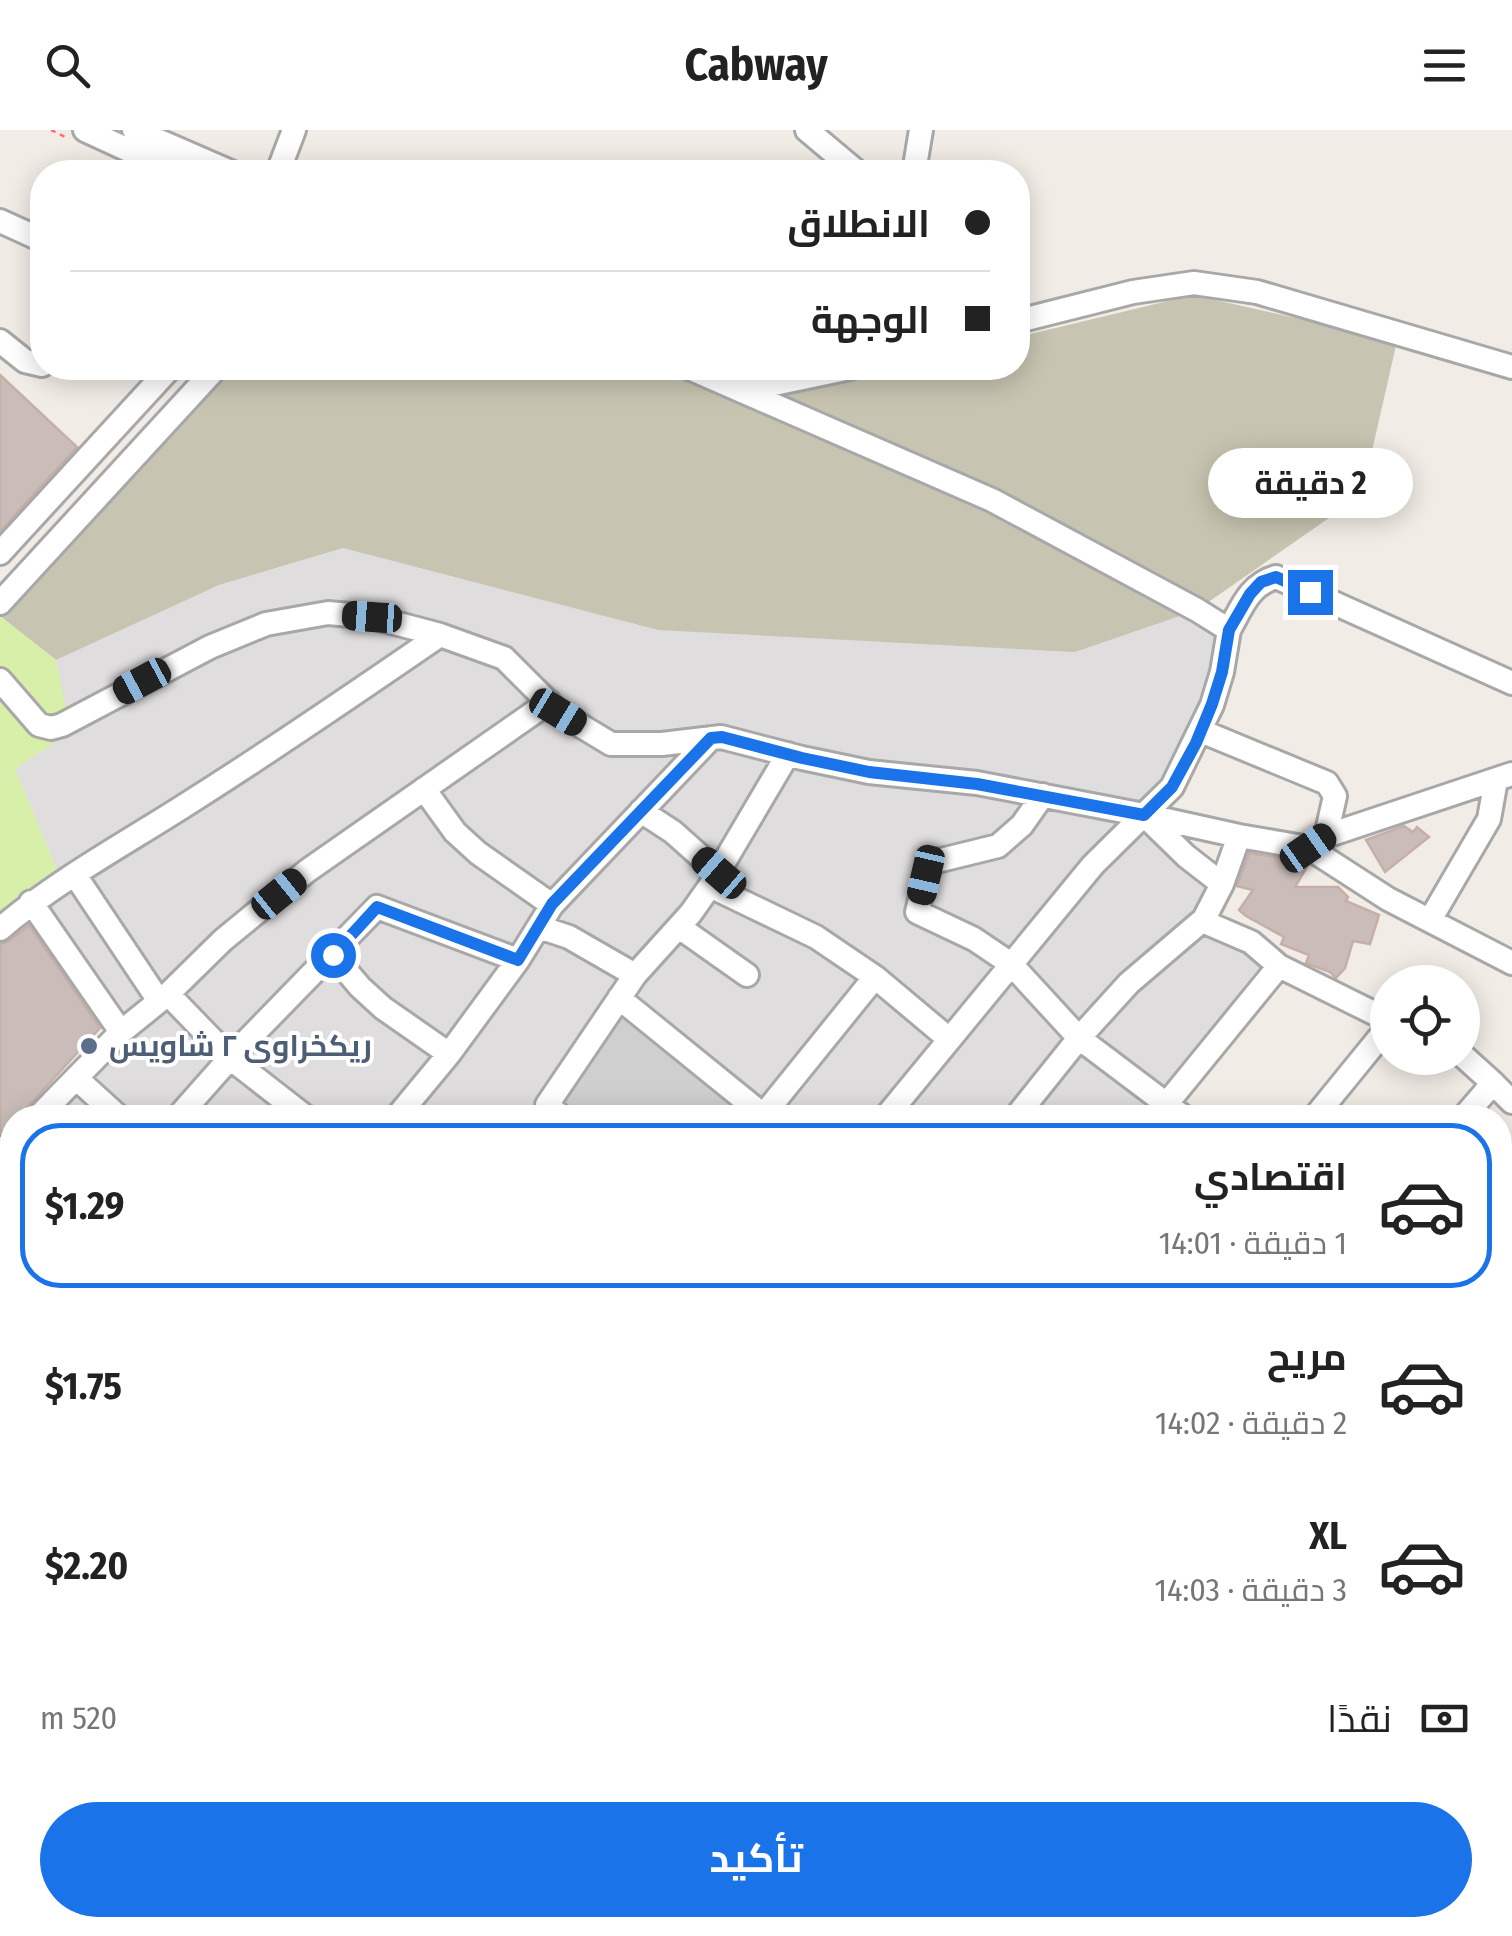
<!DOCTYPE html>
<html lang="ar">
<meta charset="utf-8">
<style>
:root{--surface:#fff;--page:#f6f6f6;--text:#222;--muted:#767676;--line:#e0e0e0;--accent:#1a73e8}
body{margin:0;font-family:"Fira Sans Condensed",Cairo,sans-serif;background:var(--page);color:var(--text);direction:rtl;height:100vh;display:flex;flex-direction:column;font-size:38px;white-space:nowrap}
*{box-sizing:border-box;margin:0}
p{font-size:32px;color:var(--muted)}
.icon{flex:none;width:55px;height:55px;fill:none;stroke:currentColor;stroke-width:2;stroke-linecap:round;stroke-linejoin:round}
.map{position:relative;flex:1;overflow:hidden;direction:ltr}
.sheet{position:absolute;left:0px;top:975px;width:1512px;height:832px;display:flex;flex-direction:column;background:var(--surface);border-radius:40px 40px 0 0;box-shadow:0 5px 25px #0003;direction:rtl}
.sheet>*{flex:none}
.hud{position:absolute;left:30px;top:30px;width:1000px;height:220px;border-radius:40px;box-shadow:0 5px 25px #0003;direction:rtl;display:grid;align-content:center;height:220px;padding:0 40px;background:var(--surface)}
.tools{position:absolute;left:1370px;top:835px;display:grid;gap:20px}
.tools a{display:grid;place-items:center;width:110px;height:110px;border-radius:50%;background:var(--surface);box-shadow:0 5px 25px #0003;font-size:50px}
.end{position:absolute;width:45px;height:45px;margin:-22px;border:12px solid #1a73e8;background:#fff;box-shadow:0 0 0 5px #fff}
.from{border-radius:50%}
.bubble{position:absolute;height:70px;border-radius:35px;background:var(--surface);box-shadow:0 5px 25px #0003;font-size:32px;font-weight:700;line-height:70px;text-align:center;direction:rtl}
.car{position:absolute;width:30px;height:60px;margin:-30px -15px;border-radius:12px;box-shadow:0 0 8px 2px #0007;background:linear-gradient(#222 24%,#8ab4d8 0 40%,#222 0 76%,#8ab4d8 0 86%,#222 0)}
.hud b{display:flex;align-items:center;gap:35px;height:95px;font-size:38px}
.hud b+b{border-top:2px solid var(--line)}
.hud i{width:25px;height:25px;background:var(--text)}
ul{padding:18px 0 0;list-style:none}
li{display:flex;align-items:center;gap:30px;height:165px;margin:0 20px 15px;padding:0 20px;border:5px solid transparent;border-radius:40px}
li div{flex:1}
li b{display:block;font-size:38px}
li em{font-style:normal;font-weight:700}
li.selected{border-color:var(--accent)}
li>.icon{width:90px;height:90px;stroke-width:1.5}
.pay{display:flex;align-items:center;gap:25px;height:110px;padding:0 40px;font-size:38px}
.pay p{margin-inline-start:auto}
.action{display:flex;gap:20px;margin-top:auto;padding:20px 40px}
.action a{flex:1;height:115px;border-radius:60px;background:var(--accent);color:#fff;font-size:40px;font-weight:700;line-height:115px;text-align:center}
header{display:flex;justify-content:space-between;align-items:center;height:130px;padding:0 40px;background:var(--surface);font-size:45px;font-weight:700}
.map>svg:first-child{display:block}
.residential{fill:#dfddde}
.commercial{fill:#f3d5d9}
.religious{fill:#cfcfcf}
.construction{fill:#c7c4b1}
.grass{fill:#d7efa9}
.building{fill:#cabdb9;stroke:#c5afa7;stroke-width:2.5}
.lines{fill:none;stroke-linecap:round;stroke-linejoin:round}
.minor-casing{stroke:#a8a8a8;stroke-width:28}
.path{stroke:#ff6a73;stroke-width:2.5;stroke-dasharray:5 5;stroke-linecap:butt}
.minor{stroke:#fff;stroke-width:22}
.route{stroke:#1a73e8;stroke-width:12}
.service-dot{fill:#5c6f8a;stroke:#fff;stroke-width:4}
.labels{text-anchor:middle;stroke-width:8;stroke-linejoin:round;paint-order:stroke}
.service-label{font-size:30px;font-weight:bold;fill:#4e5e75;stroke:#fff;text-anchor:start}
</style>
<header><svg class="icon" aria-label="menu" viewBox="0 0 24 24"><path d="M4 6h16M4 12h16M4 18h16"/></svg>Cabway<svg class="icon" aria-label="search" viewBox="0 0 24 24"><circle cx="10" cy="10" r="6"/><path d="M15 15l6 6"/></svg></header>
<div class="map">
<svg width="1512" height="1806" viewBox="0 0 1512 1806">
<rect width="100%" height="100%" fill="#f2ece6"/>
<path class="residential" d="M343,418L658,500L1197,480L1229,500L1222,542L1144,685L1222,754L1209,794L1279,836L1155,987H37L121,903L42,780L79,754L60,747L15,639L70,602L56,530L219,455Z"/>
<path class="commercial" d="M0,1074L12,1084V1349L0,1365Z"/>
<path class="religious" d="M619,868L761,988H563L547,975Z"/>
<path class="construction" d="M1193,165L1397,211L1362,365L1197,480L1075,522L658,500L343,418L219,455L56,530L0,486V473L219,238H699L764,267L889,238H1018V207Z"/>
<path class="grass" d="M0,486L56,530L71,602L15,639L60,747L0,790Z"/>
<path class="building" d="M0,245L77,317L0,401Z
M1404,696L1413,702L1417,697L1429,707L1385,742L1366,710Z
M1249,723L1303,732L1308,735L1295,757H1338L1348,767L1346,771L1379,785L1370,814L1353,811L1345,838L1336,848L1330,842L1306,833L1309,825L1281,814L1284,807L1246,786L1239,780L1253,760L1237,756Z
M29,795L100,898L24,981L18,988H12V993L0,1003V814L9,811Z"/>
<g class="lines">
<g class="minor-casing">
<path id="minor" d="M85,0L176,42
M134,0L231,42
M807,0L857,42
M278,42L294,0
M914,42L921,0
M0,91L42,110
M1018,191L1133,162L1194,153L1257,162L1512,237
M0,211L25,231L42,235
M689,238L992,370L1197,480L1229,500L1222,542L1212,575L1172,657L1093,735L885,988
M746,260L850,238
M0,423L170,238
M0,473L216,238
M1229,500C1242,477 1249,455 1276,447L1512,553
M0,550L39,595L51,598L62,595L210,517L266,494L328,483L372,487L440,505L504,528L558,582L611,614H662L721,607L802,628L869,642L977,653L1144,685L1239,706
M1201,601L1327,653L1335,666L1326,706
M424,659L455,702L478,723L552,775
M1043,665L1022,695L998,716L933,732L926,745L917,782L974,809L1011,834L1079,908L1185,988
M641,681L673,702L719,743
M1144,685L1186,726L1222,754L1204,789L1209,794L1251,812L1279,836L1388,890
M1309,718L1326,706L1512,644
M75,745L159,871
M1222,754L1239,706L1309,718L1388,769L1512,833
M710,756L816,807L875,847L949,909
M31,772L121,902
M1430,790L1489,689L1496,650
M539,797L569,807L635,845
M679,797L747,845
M0,799C60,748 132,710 198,667C280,615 360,560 440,505
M333,825L360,857L383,878L449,924
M168,864L230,928L307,988
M619,868L767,988
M1462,925L1493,953
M76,948L120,988
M37,988L121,902L168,864L223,810L307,741L549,572
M177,988L230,928L377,777L518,830
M396,988L449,924L518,830L552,775L711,608
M563,988L547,975L635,845L691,783L710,756L788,624
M761,988L875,847
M1015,988L1079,908L1129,853L1204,789
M1155,988L1279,836
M1314,988L1388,897
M1463,988L1493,953L1512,972
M0,1018L12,1028
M0,1052L12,1061
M1500,1112L1512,1096
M1500,1249L1512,1259
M1500,1295L1512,1280
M0,1396L12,1400
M1500,1414L1512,1424
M1500,1460L1512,1443
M1500,1586L1512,1594
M1500,1631L1512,1616
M0,1636L12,1643
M1500,1770L1512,1781
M484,1795L498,1806
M704,1795L718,1806
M917,1795L931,1806
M955,1795L968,1806
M1060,1795L1073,1806
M1137,1795L1149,1806
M1274,1795L1288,1806
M2,1806L12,1793
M165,1806L173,1795
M359,1806L368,1795
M640,1806L649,1795
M793,1806L802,1795
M1355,1806L1364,1795"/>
</g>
<path class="path" d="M51,0L67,8"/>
<use href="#minor" class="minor"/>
</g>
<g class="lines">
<path class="route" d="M333,825L377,777L518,830L552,774L711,608L722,607L802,628L869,642L977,654L1144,685L1172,657L1196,613L1212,574L1222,542L1229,500L1250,464L1261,452L1276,447L1310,462"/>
</g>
<circle class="service-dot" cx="89" cy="916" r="10"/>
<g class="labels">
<g class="service-label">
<text x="109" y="926">ريكخراوى ۲ شاويس</text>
</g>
</g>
</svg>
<div class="tools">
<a><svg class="icon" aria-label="locate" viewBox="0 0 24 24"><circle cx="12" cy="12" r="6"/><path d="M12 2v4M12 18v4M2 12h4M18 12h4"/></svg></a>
</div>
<i class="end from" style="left:333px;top:825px"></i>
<i class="end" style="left:1310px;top:462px"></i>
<div class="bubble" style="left:1208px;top:318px;width:205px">2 دقيقة</div>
<i class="car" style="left:372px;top:487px;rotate:274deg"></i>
<i class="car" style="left:142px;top:551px;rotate:242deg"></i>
<i class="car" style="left:558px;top:582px;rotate:121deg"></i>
<i class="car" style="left:1308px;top:718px;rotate:55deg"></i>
<i class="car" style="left:719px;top:743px;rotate:311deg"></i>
<i class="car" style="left:926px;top:745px;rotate:193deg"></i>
<i class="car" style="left:279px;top:764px;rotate:51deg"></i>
<div class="hud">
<b><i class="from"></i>الانطلاق</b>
<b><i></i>الوجهة</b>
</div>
<section class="sheet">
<ul>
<li class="selected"><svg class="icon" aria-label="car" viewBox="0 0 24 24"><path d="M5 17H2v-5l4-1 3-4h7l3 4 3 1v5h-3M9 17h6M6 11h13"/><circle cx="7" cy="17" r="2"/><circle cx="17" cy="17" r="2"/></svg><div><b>اقتصادي</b><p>1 دقيقة · 14:01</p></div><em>$1.29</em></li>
<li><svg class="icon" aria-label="car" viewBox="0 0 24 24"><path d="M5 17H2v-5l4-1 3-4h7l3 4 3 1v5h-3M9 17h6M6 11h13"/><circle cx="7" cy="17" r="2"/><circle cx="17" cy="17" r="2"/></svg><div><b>مريح</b><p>2 دقيقة · 14:02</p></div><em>$1.75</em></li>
<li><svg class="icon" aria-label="car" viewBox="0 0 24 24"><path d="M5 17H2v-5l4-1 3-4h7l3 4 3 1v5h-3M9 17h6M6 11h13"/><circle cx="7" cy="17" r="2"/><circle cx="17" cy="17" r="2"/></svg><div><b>XL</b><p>3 دقيقة · 14:03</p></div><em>$2.20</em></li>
</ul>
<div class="pay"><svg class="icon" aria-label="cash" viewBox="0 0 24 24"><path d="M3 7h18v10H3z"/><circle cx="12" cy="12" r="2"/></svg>نقدًا<p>520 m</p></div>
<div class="action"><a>تأكيد</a></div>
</section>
</div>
